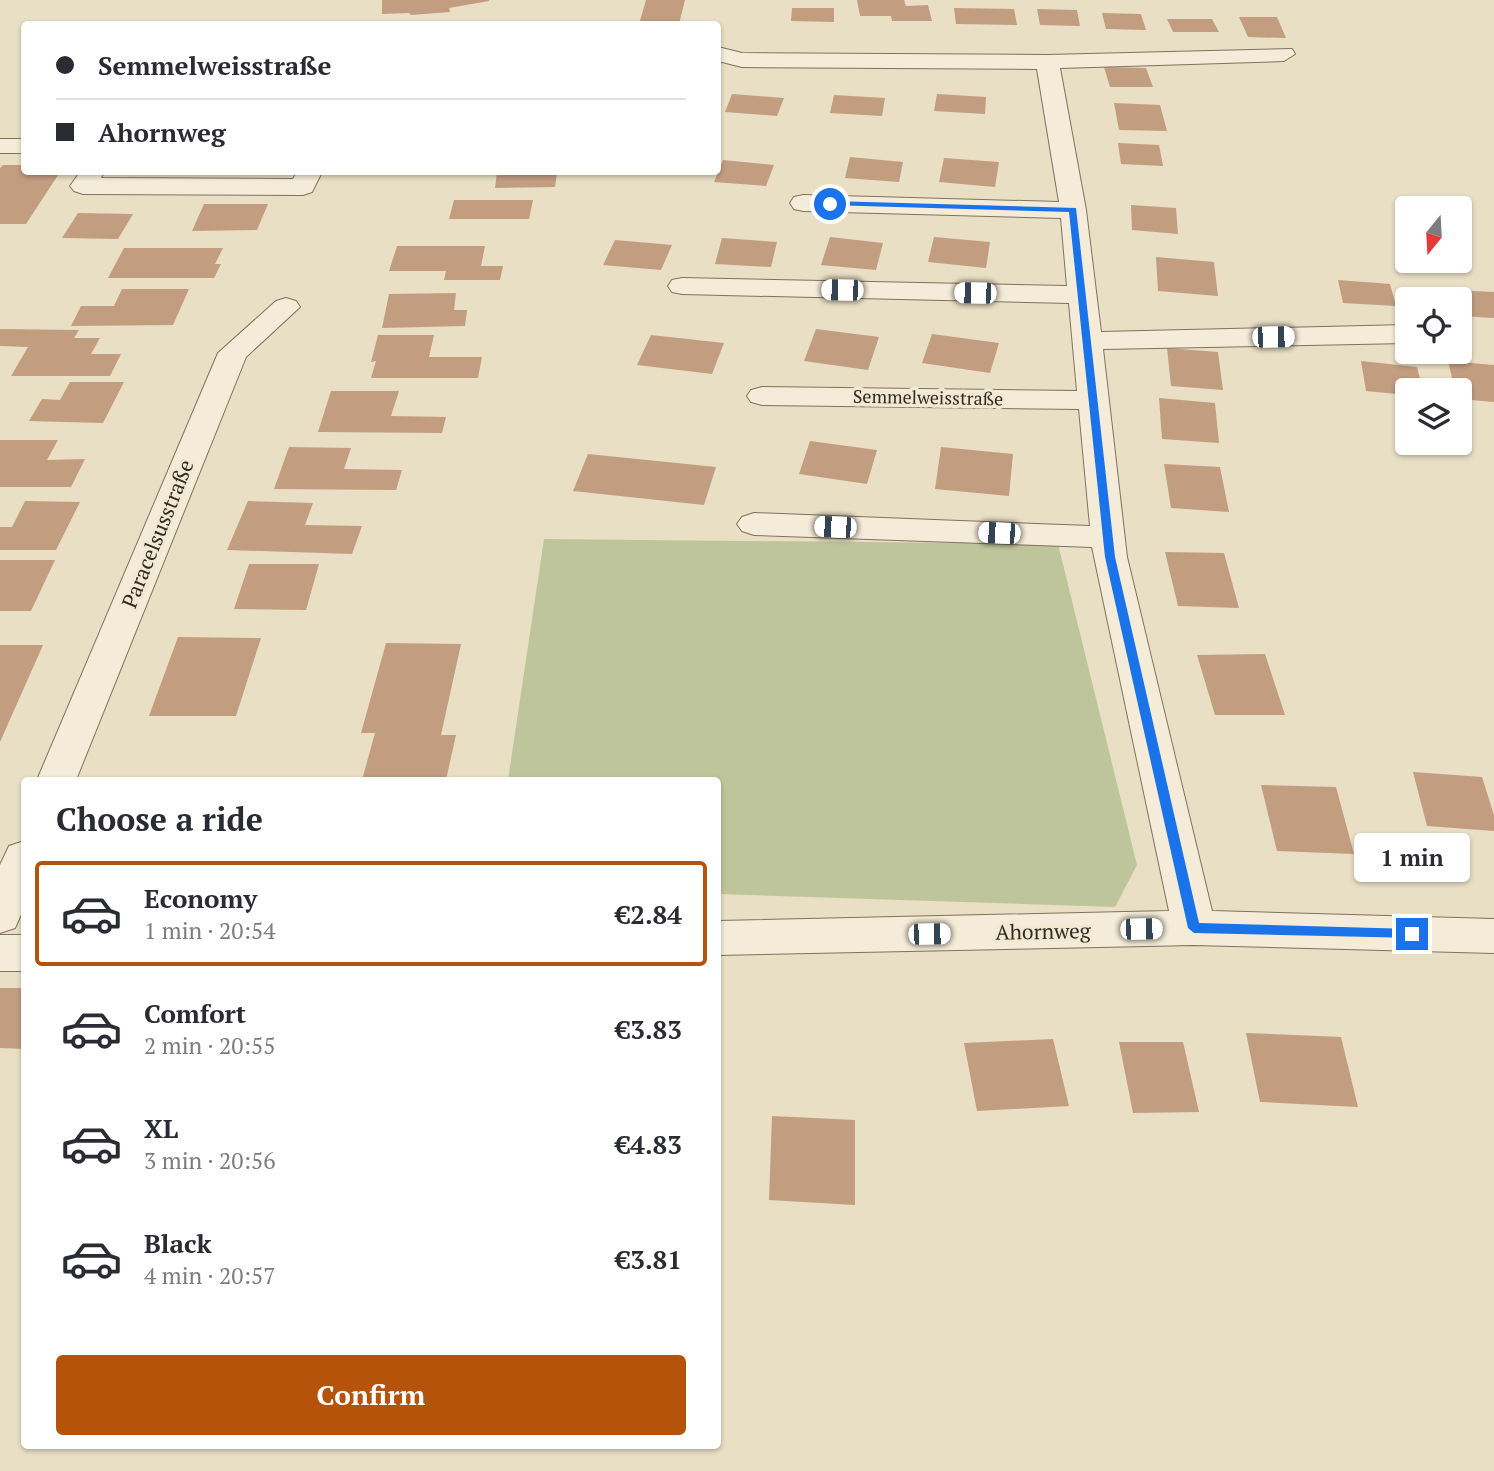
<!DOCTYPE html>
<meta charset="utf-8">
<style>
:root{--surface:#fff;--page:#f2f2f3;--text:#2b2b33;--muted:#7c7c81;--line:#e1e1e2;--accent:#b45309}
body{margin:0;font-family:"PT Serif",serif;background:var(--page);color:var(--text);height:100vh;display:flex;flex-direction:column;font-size:26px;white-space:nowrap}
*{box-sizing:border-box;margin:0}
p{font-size:23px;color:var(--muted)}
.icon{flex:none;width:38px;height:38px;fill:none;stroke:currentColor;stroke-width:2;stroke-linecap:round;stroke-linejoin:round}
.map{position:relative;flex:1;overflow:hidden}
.side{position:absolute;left:21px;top:777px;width:700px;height:672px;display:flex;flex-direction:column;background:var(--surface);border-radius:7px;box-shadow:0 2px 5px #0004}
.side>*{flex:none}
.guide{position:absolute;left:21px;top:21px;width:700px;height:154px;border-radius:7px;box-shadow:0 2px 5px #0004;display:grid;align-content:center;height:154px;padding:0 35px;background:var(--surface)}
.needle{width:46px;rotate:198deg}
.fabs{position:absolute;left:1395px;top:196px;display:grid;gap:14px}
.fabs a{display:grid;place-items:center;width:77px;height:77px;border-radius:7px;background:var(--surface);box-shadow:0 2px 5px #0004;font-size:35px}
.end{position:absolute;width:32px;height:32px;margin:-16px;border:9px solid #1a73e8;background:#fff;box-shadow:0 0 0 4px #fff}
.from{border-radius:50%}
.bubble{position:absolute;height:49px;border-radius:7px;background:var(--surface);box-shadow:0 2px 5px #0004;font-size:23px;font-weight:700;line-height:49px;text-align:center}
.car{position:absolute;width:21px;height:42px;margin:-21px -10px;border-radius:9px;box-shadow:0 0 5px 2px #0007;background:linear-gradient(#fff 24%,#345 0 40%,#fff 0 76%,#345 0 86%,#fff 0)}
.guide b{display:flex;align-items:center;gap:24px;height:66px;font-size:26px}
.guide b+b{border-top:2px solid var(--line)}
.guide i{width:18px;height:18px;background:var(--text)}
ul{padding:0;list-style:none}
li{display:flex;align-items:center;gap:21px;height:105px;margin:0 14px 10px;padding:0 21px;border:4px solid transparent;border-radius:7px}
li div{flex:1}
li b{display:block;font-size:26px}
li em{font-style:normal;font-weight:700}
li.selected{border-color:var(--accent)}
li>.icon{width:63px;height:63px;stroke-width:1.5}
h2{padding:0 35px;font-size:32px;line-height:84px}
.cta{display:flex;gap:14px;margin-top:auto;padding:14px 35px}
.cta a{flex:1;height:80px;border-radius:7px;background:var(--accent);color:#fff;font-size:28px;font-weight:700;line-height:80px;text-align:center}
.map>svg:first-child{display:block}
.green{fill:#bfc59b}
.building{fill:#c29d80}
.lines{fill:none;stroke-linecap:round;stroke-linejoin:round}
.minor-casing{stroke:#81715e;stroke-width:2}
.minor{fill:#f4ecd8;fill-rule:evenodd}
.route{fill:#1a73e8}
.labels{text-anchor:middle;stroke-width:7;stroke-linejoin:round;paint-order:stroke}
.far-street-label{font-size:18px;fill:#332a20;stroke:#f1e9d4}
.street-label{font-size:21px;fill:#332a20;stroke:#f1e9d4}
</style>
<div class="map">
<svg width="1494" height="1471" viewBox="0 0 1494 1471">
<rect width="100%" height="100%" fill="#e8dfc5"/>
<path class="green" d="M544,539L1058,544L1137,865L1115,907L718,894V780H508Z"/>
<path class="building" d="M382,0H489V1L449,8L450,12L411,15L409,13L382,14Z
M646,0H685L679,24H639Z
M857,0H904L906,6L928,5L932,21H892L891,16H860Z
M792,8H834V22L791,21Z
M954,8L1014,9L1017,25L956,24Z
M1037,9L1077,10L1080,26L1040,25Z
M1102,13L1141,14L1146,30L1106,29Z
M1239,17H1277L1286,38L1248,37Z
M1167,19H1212L1219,32H1173Z
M1104,67L1146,68L1153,87H1110Z
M732,94L784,98L777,116L725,112Z
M937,94L986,97L985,114L934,111Z
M834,95L885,98L882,116L830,113Z
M1114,103L1160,105L1167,131L1119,130Z
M1118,143L1159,145L1163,166L1121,164Z
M850,157L903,162L899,182L845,178Z
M944,158L999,162L995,187L939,182Z
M723,160L774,165L766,186L714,182Z
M3,165H24V172H60L26,224H0V168Z
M225,172H284L282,175H223Z
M497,172H557L555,187L495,188Z
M454,200H533L529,219H449Z
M204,204H268L257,230L192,231Z
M1131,205L1176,208L1178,234L1132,230Z
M78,213L133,214L118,239L62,238Z
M830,237L883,243L876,270L821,265Z
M934,237L990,242L986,268L928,262Z
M722,238L777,242L771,267L715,264Z
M615,240L672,245L661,270L603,265Z
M397,246H485L481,266H503L500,280H444L446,271H389Z
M124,248H223L215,264H221L214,278H108Z
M1156,257L1214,262L1218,296L1158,291Z
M1338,280L1390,284L1396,306L1343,303Z
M122,289H189L173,325L71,326L81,306H114Z
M1432,289L1494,292V318L1460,316V299H1436Z
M456,293L454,310H467L465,326L382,328L389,294Z
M0,329L79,330L74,338H100L91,354H121L110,376H11L28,347L0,346Z
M816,329L879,337L868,370L804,361Z
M932,334L999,343L990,373L922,363Z
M378,335H434L429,357H482L478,378H371L376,361L371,362Z
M651,335L724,343L712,374L637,365Z
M1167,348L1218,352L1223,390L1171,386Z
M1361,361L1417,367L1423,390H1407V395L1366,391Z
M1448,361L1494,365V402L1460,399V390H1455Z
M70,382H124L103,423L29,421L42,399L60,400Z
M331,391H399L391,416L446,417L442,433L318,432Z
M1159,398L1215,403L1219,443L1162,439Z
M0,440H58L47,460L85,459L71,487H0Z
M810,441L877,450L867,484L799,474Z
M289,447L351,448L344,469L402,470L396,490L274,489Z
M941,447L1013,454L1009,496L935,489Z
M588,454L716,467L704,505L573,491Z
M1164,464L1220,467L1229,512L1171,508Z
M25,501L80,502L56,550H0V527H12Z
M248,501L313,503L305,525L362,526L352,554L227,550Z
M1165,552L1224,553L1239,608L1178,606Z
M0,560H55L31,611H0Z
M249,564H319L306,610L234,609Z
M178,637L261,638L236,716H149Z
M386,643L461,644L441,735H456L446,780H362L375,733H361Z
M0,645H43L0,742Z
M1265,654L1285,715H1215L1197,655Z
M1413,772L1482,777L1494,815V831L1427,826Z
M1261,785L1336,787L1354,854L1277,851Z
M0,988H24V1049L0,1048Z
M1246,1033L1341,1037L1358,1107L1260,1102Z
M1053,1039L1069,1106L977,1111L964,1043Z
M1119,1042H1183L1199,1112L1133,1113Z
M772,1116L855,1120V1205L769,1200Z"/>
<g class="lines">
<g class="minor-casing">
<path id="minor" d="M718,47L742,53L1047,55L1292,49L1295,54L1284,61L1060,68L1086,210L1101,332L1407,325V343L1103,349L1127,557L1212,911L1494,919V953L1194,945L718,955V921L1169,911L1092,547L754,535L742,531L737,524L742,517L754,513L1090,526L1079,409L762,405L751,402L747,396L751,390L762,387L1077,391L1069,303L682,294L672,292L668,286L672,280L682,278L1067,286L1061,218L803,211L794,209L790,203L794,197L803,195L1059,202L1037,69L742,67L718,61Z
M0,139H24V153H0Z
M80,172H104L101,178L293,179L297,172H322L312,192L303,195L83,194L74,191L70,186Z
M286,298L296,301L300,307L246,357L76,780H37L218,353L276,301Z
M24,841V908L15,928L0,933V865L9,846Z
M0,935H24V971H0Z"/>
</g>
<use href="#minor" class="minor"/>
</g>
<path class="route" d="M830,201L1076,208L1115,557L1199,923L1412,929L1419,934L1417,938L1194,933L1188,928L1105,557L1069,212L827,205Z"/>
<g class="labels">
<g class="far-street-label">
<text transform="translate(928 398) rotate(1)" y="6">Semmelweisstraße</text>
</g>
<g class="street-label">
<text transform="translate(158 534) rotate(-68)" y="7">Paracelsusstraße</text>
<text transform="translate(1043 932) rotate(-1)" y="7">Ahornweg</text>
</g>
</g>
</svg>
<div class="fabs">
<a><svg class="needle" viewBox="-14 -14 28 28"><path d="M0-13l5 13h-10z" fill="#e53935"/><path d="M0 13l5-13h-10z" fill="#7c7c81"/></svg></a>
<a><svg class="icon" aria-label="locate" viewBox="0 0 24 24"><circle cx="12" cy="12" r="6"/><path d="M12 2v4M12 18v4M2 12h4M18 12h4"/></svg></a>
<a><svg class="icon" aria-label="layers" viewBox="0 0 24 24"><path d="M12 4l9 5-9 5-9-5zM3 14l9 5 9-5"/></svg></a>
</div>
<i class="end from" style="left:830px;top:204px"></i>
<i class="end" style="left:1412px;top:934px"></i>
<div class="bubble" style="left:1354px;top:833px;width:116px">1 min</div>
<i class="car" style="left:842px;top:290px;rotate:271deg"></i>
<i class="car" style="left:975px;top:293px;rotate:271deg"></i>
<i class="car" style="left:1273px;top:337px;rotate:89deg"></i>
<i class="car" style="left:835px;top:527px;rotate:272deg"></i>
<i class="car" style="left:999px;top:533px;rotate:272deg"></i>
<i class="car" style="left:1141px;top:929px;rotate:89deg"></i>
<i class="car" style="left:929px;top:934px;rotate:89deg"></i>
<div class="guide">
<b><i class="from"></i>Semmelweisstraße</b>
<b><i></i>Ahornweg</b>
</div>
<section class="side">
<h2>Choose a ride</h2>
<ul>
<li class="selected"><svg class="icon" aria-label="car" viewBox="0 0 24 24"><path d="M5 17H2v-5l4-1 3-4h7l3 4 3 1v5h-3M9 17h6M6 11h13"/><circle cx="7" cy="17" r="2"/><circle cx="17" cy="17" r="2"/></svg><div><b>Economy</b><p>1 min · 20:54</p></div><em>€2.84</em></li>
<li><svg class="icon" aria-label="car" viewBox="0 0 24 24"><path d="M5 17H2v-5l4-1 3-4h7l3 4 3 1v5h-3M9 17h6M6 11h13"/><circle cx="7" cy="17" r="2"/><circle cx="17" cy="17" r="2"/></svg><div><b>Comfort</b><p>2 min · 20:55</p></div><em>€3.83</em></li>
<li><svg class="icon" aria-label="car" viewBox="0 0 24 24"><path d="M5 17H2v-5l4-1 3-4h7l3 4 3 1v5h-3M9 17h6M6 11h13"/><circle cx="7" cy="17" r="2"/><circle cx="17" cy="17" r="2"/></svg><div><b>XL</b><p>3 min · 20:56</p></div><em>€4.83</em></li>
<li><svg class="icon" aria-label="car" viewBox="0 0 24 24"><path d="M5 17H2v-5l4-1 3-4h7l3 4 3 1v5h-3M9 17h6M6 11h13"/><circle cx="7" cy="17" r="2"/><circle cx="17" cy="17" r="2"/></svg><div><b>Black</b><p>4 min · 20:57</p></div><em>€3.81</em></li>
</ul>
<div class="cta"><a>Confirm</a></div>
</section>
</div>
